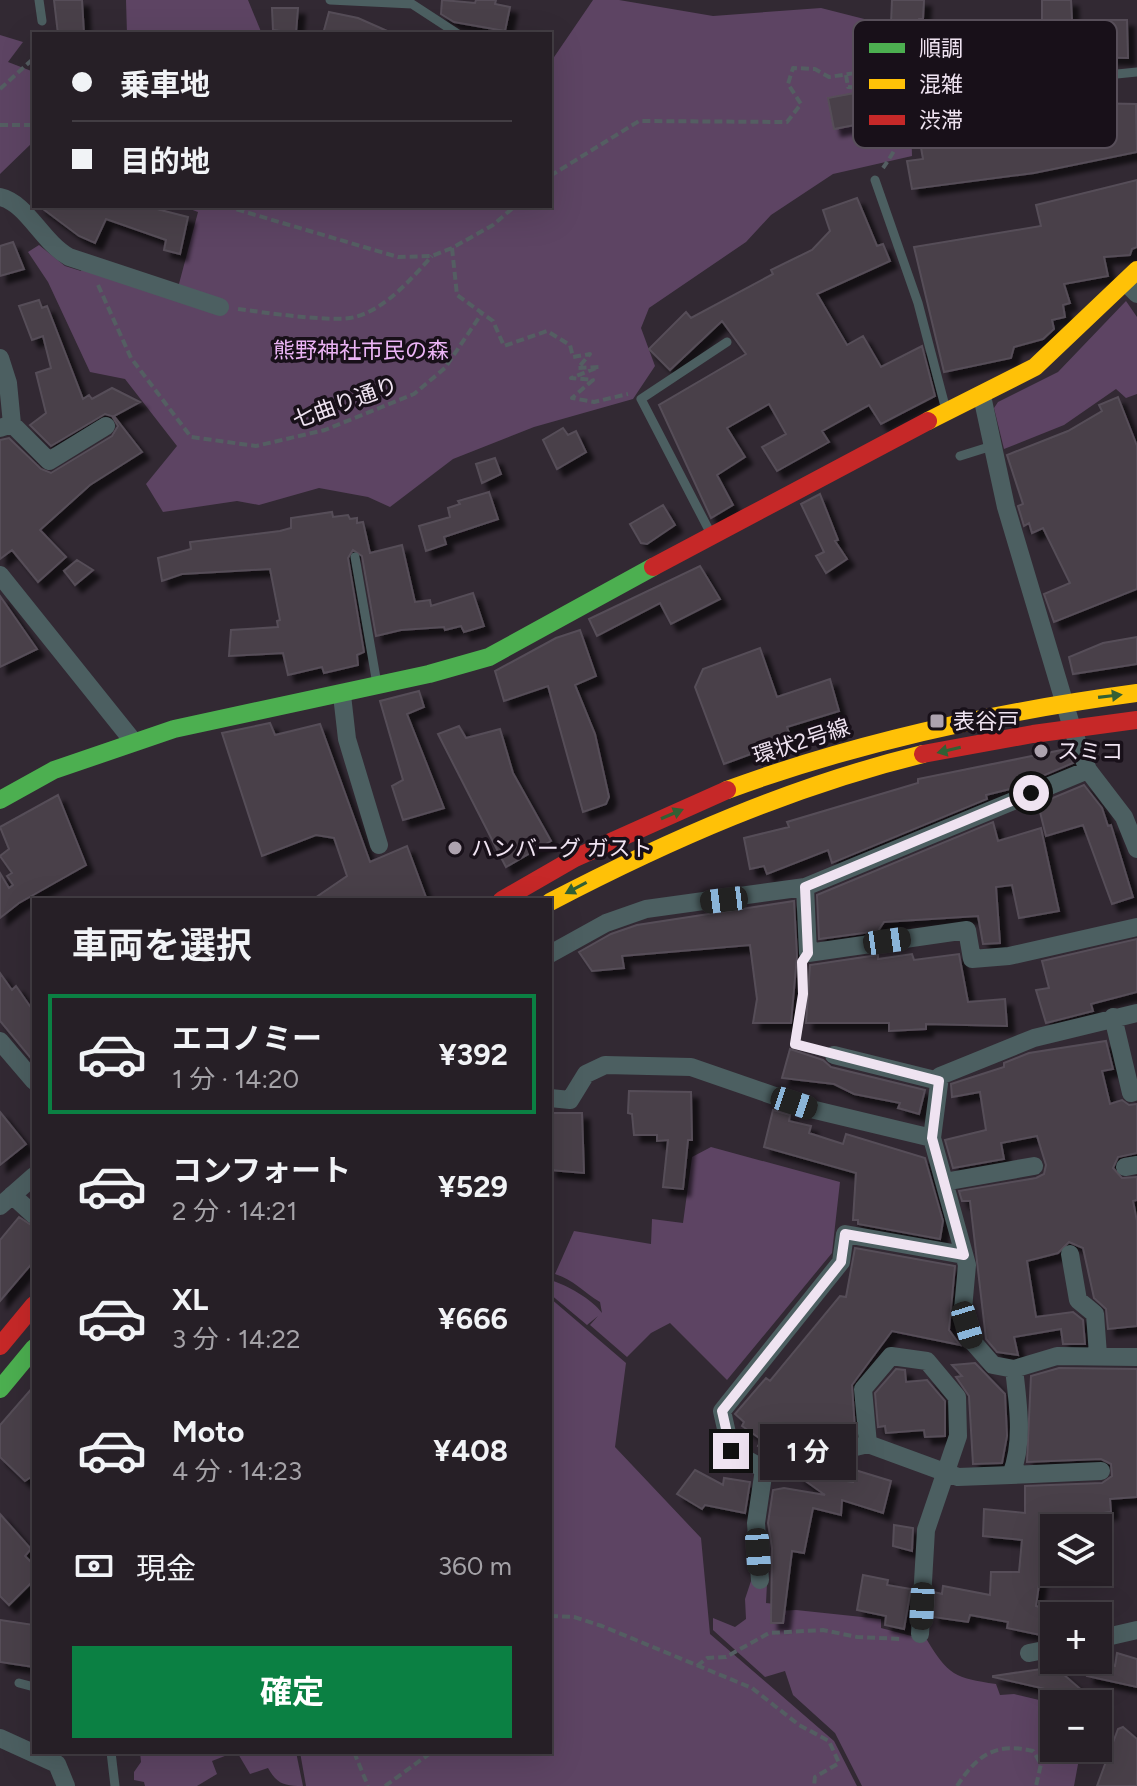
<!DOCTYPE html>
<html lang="ja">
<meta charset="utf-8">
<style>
:root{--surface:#261f26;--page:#322c32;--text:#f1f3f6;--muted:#a4a2a7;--line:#423d43;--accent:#0b8043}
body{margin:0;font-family:Figtree,"Noto Sans JP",sans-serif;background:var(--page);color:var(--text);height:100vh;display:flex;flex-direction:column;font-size:30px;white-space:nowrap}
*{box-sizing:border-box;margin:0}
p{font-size:26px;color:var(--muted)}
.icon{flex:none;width:44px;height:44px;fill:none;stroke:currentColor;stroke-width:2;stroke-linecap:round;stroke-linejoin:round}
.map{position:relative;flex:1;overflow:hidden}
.drawer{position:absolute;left:32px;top:898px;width:520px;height:856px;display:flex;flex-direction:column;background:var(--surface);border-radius:0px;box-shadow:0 8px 32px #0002,0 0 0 2px var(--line)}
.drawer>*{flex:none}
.top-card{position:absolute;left:32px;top:32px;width:520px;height:176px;border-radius:0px;box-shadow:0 8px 32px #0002,0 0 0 2px var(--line);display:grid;align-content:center;height:176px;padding:0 40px;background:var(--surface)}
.controls{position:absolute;left:1040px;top:1514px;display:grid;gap:16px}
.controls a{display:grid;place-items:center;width:72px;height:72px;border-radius:0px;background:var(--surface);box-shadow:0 8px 32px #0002,0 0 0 2px var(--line);font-size:40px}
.end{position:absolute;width:36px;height:36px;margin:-18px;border:10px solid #efe3f1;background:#111;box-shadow:0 0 0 4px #111}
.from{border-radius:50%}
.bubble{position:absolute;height:56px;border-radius:0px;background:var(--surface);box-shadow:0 8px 32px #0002,0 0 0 2px var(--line);font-size:26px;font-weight:700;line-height:56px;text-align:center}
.car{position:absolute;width:24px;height:48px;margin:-24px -12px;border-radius:10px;box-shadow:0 0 6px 2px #0007;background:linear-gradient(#222 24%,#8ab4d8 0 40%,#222 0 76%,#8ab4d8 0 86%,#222 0)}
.top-card b{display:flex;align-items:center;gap:28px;height:76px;font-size:30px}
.top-card b+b{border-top:2px solid var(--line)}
.top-card i{width:20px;height:20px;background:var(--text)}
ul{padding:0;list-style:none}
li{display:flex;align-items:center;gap:24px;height:120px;margin:0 16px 12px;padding:0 24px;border:4px solid transparent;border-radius:0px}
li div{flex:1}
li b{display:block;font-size:30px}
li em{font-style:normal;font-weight:700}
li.selected{border-color:var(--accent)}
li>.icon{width:72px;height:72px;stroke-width:1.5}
h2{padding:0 40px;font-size:36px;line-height:96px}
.pay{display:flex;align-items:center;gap:20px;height:88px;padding:0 40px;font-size:30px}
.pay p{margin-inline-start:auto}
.action{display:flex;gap:16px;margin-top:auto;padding:16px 40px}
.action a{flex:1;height:92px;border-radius:0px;background:var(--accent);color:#fff;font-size:32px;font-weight:700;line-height:92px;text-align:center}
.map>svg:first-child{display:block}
.green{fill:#5d4463}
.building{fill:#484049;stroke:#564e58;stroke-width:2;filter:url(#shadow)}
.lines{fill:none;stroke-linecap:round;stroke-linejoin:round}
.path{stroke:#545e62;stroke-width:4;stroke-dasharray:8 4;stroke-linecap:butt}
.lane{stroke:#4c5f61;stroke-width:9}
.street{stroke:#4c5f61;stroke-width:18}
.fast{stroke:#4caf50;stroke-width:18}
.slow{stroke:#ffc107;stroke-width:18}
.jam{stroke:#c62828;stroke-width:18}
.oneway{fill:#326034}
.route{stroke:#efe3f1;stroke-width:10}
.poi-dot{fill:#ada2ae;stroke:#181019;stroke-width:3}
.labels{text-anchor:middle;stroke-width:7;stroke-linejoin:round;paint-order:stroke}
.park-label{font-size:22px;fill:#ebb4f5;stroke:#181019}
.street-label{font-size:22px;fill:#efe3f1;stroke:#181019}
.poi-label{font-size:22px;fill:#efe3f1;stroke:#181019;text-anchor:start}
.key{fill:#181019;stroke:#584f5a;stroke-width:2}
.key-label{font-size:22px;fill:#efe3f1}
</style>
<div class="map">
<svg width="1137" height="1786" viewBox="0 0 1137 1786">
<defs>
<filter id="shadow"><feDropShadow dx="7" dy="7" stdDeviation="2" flood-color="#0009"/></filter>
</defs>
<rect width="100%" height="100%" fill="#322933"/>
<path class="green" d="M126,0H248L262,34H127Z
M593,0H619L713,16L821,8L880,23L893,49L940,48L952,111L911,122L912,156L833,174L771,215L746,242L649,308L641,328L655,366L633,399L534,427L453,459L390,507L368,497L319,488L259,505L237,501L163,512L146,484L177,446L125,379L90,372L48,282L28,252L39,245L65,266L81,271L82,268L175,299L198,212L182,206H550V63Z
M0,35L23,42L8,62L34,72V141L0,174Z
M1126,301L1137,317V394L1126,398L1116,389L1064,425L1004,449L994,408L998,402L1058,372Z
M711,1147L840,1182L832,1253L727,1380L670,1323L651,1333L627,1357L590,1325L598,1316L587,1325L550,1294V1280C567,1285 592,1299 602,1313L600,1302C583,1292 574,1280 555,1274L574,1231L651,1244L652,1219L683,1223L692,1157Z
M550,1298L626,1363L615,1447L701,1538L710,1634L834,1741L857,1786H306L300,1752H550Z
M751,1581L767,1583L766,1603L775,1604L776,1611L796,1610L881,1619V1628L927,1640C948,1675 955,1678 996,1684L1000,1695L1014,1694L1056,1704L1054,1748H1081L1074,1786H862L835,1733L793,1695L785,1671L765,1677L713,1630V1618L735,1627L746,1619L745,1599Z
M140,1752H235L212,1761L217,1774L197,1786H145L144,1782L134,1780V1772L141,1762Z
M237,1752H296L303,1786C284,1786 277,1784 268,1768L250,1774Z"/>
<path class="building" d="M54,0H82L84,34H58Z
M442,0L475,3L476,0H496L495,4L510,7L505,31L454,22L441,14Z
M892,0H924L923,19H919L918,28H914L912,46L896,44L897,25L891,24Z
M1042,0H1071L1072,20H1127L1128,58L1042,56Z
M272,8H298L296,33L273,30Z
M329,12L358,18L394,34H323Z
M1083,89L1086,103L1136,104L1137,152L1034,173L912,189L907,161L923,159L918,130L968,122L964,97L977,96L982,114L1023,100Z
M860,92L865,123L834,129L828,98Z
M1137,180V247L1132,249L1130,255L1104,257L1108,276L1064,284L1070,303L1063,305L1065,317L1052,320L1054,329L1043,339L1014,347L1011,358L944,372L914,247L1041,226L1036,205Z
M857,198L877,246L883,244L890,261L817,294L847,345L863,336L881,367L922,346L935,396L881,424L869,405L822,431L829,442L777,471L762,447L786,434L769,404L727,428L745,457L717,475L733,505L711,518L659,405L746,354L722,321L670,370L649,349L686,312L691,318L773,274L771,270L812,250L830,231L823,210Z
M39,206H145L188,217L180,254L164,250L166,240L106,219L95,243L79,236Z
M13,242L24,269L0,276V246Z
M39,300L42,308L47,306L83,399L89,395L92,399L112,388L140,402L114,416L142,452L90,485L40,530L66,557L38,582L12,550L0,559V440L9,438L41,469L51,473L112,436L118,426L112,416L105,414L51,446L30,425L46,413L36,373L51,368L43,336L32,340L19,306Z
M1118,397L1137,446V589L1054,622L1044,594L1070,583L1043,528L1032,533L1029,523L1024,526L1018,506L1023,504L1007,455L1068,431L1102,411L1099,405Z
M563,428L568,435L576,431L586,452L557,469L543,440Z
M495,458L501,474L482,483L476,464Z
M489,492L498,519L444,537L446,544L426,551L419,526L450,517L448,508L460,504L458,501Z
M820,494L838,540L835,541L847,559L826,573L816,556L824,552L801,504Z
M663,505L675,525L647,544L641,543L630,524Z
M332,512L333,517L348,515L350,519L357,518V523L363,522L370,553L402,545L415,602L430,600L431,606L473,593L484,626L464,632L461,626L445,630L444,627L401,630L376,636L362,556L353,550L348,558L364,652L357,655L358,665L324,673L322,667L288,675L283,653L229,656L231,630L278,627L277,621L280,620L270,569L182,574L162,581L158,558L191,549L190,542L280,531L291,528V518Z
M77,560L93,570L75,585L64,571Z
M700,566L720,599L671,624L660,603L597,636L589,619Z
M0,596L37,649L0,667Z
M580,630L596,676L575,685L595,734L609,797L606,804L583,812L548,686L504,701L495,671L556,638Z
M1137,637V664L1073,674L1069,657L1103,643Z
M760,648L777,697L830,679L839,711L787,727L791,739L724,764L695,687L703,669Z
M419,691L424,707L407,714L444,808L403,820L392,786L403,780L380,701Z
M270,723L275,735L320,724L370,862L407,846L427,900H312L347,876L334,838L316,835L262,856L222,733Z
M459,726L466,738L500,729L513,773L551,841L506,867L438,734Z
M1067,749L1073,763L1014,788L986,795L987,799L832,863L828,850L767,874L764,866L750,869L744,838L789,827L787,822L918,783V779Z
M1084,785L1102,808L1108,826L1111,825L1133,897L1112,904L1083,825L1046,836L1038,804Z
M58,795L86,865L19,903L0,918V873L9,888L13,885L7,876L12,873L0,856L9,849L0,827Z
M993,822L998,841L1041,828L1059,911L1019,918L1012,885L996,887L1000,943L983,944L978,916L884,922L878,931L819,939L817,895Z
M794,901L797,956L791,1023H753L757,999L750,945L622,956L624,968L592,971L579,952L611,934L637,925Z
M1137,939V992L1091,1004L1093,1011L1046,1023L1036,990L1049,988L1042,961Z
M912,954L914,960L959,954L968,1002L1005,999L1007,1026L926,1024V1029L889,1031V1023H806L810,965L878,955V959Z
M0,973L12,990L16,986L34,1012V1062L0,1021Z
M1106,1041L1113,1069L1102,1071L1110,1104L1122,1100L1129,1105L1137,1104V1153L1118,1157L1113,1168L1122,1178L1137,1177V1200L1133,1201L1137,1221V1326L1108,1329L1106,1309L1094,1298L1083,1248L1069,1242L1058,1253L1027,1261L1036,1317L1073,1312L1083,1320L1085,1344H1063L1061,1329L1014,1337L1018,1355L997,1352L986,1339L970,1201H962L959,1191L1036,1178L1044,1174L1046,1165L1037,1136L1001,1143L1004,1159L953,1168L945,1140L986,1130L980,1092L952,1097L951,1084L1004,1067V1063L1029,1053Z
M790,1049L823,1060L831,1067L925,1090L919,1114L898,1108L900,1103L854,1094L834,1084L782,1078Z
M629,1091L691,1092L692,1140H688L683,1189L663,1187L668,1140L657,1141V1135H634L632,1114L628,1113Z
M773,1110L790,1115L789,1121L811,1126L809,1133L843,1144L846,1134L925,1158L943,1221L940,1239L858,1224V1220H853L856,1173L764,1147Z
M0,1112L26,1144L0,1165Z
M550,1113H582L584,1173L550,1170Z
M19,1217L34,1227V1261L0,1301V1240Z
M855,1248L955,1266L949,1330L960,1345L892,1331L852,1385L855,1430L825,1433V1438L788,1441L778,1453L771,1455L758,1446L762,1440L742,1426L744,1422L735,1414L766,1378L770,1381L840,1296L846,1297Z
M975,1363L1005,1394L1007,1436L1002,1463L973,1464L969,1396L956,1377L962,1376L952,1365Z
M1059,1368L1137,1369V1497L1110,1499L1111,1512L1054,1519V1572L1041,1570L1036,1606L1054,1611V1630L1051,1629L1050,1637L1007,1628L1008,1622L970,1615L968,1622L933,1617L934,1592L942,1594L943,1586L990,1595L991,1572H1019L1022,1540L983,1536L984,1509L1025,1513V1486L1102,1483L1112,1476L1111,1464L1101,1459L1027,1462L1031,1376Z
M896,1369L905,1370L906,1382L927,1380L945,1401V1436L925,1437L924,1430L886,1433L885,1426L878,1427L875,1393Z
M34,1386V1475L25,1481L0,1457V1425Z
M695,1470L723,1485L724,1478L750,1482L745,1513L705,1505L702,1509L677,1494Z
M855,1470L891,1481L883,1513L842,1500L841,1515L813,1508L804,1553L792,1551L783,1623H771L772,1548L768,1523L773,1490L784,1488L825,1495L797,1475L853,1482Z
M0,1514L31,1549L25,1556L34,1565V1580L9,1605L0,1596Z
M894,1525L913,1528L912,1551L893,1546Z
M863,1575L888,1580L887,1585L911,1589L904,1629L885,1625L886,1616L857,1610Z
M0,1620L34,1625V1667L0,1662Z
M1117,1653L1137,1659V1687L1087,1676L1091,1661L1115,1666Z
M1055,1667L1093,1700L993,1677V1676Z
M1123,1727L1137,1739V1786H1097L1118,1729Z"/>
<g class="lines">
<path class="path" d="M846,75L848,87L863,88L866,105L946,92
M0,89L34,58
M0,125H34
M550,176L639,121L787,122L801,104L788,84L793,68L815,69L829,77L901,66C911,113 910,129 883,168
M225,206L398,257L432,256L452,248L493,225L515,206
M452,248L457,295L493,321L504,346L547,331L570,345L573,357L590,354L578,368L599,367L571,378L593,380L572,398L594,402L628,394
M98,285L131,358L191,437L256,446L325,430L414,394L445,368L482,313
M238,309C262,312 333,323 355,317C386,309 412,278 432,256
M550,1616L574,1617L602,1626L752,1688L799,1725L829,1741L839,1763L815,1777L814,1786
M697,1666L707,1658L726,1657L769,1633L823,1630L857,1637L901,1639
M354,1752L368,1786
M385,1786L432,1752
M957,1786C977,1755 996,1742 1033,1751L1041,1764L1036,1786"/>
<path class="lane" d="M39,0L42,21
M330,0L412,4L458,34
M959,90L1137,72
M875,180L918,303L946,410
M960,456L992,446
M711,534L641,399L727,342
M355,557L377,684
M808,953L802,962L803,994L795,1044L834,1055
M19,1683L34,1687
M111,1752L115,1786"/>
<path class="street" d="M0,197C27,203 41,241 69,257L220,307
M1125,282L1137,294
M0,358L8,383L12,424L0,428
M982,396L1006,507L1072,728L1088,770L1124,817L1137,849
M12,424L49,461L106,426
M0,575L133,741
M342,695L347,739L379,845
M805,887L808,953L967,930L972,959L1009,956L1137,927
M550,954L606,923L646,909L805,887L1088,770
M1137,1013L1034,1038L940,1076L932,1138L967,1265L963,1309L972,1341L993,1365L1014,1369L1057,1356L1137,1357
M1113,1017L1131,1093L1137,1091
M0,1041L34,1081
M834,1055L939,1081
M550,1098L570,1100L586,1074L605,1065L691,1067L815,1110L932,1138
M1125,1167L1137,1165
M944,1182L1034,1166
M12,1195L34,1215
M0,1206L34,1176
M1070,1254L1078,1300L1095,1314L1098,1355
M964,1255L845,1234L841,1262L722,1411L731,1451L764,1469L868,1444L958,1477L1011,1475C1024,1442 1018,1404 1014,1369
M868,1444L863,1389L891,1356L927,1361L957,1397L958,1436L926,1530L920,1634
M1011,1475L1101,1471
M760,1580L756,1523L764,1469
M1098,1639L1137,1630
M1029,1653L1054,1648
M0,1738L57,1764L66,1786"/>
<path class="fast" d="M0,800L54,770L174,729L429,674L489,657L653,567
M0,1389L34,1348"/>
<path class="slow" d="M928,421L1035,367L1137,270
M727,790C860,741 996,712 1137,693
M550,902C669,840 792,786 923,754"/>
<path class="jam" d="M653,567L928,421
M923,754L1033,734L1137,720
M502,900L575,858L727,790
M0,1346L34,1305"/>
</g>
<defs><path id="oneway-solid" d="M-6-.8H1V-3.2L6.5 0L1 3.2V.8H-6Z" transform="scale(2)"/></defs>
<g class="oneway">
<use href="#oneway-solid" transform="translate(1110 696) rotate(-7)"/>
<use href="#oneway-solid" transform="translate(949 750) rotate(167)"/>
<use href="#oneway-solid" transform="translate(672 814) rotate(-23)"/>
<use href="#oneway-solid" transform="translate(576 888) rotate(152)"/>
</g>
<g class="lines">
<path class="route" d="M731,1451L722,1411L841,1262L845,1234L964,1255L932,1138L939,1081L795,1044L803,994L802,962L808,953L805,887L1031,793"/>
</g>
<g class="poi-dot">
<rect x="929" y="713" width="16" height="16" rx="4"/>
<circle cx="1041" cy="751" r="8"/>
<circle cx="455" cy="848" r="8"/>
</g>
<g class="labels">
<g class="park-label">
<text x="361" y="358">熊野神社市民の森</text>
</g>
<g class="street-label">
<text transform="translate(345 402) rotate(-20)" y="8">七曲り通り</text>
<text transform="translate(801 741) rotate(-18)" y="8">環状2号線</text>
</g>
<g class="poi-label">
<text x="953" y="729">表谷戸</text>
<text x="1057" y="759">スミコ</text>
<text x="471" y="856">ハンバーグ ガスト</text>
</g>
</g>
<rect x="853" y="20" width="264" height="128" rx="12" class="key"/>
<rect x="869" y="43" width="36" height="10" fill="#4caf50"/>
<rect x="869" y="79" width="36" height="10" fill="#ffc107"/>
<rect x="869" y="115" width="36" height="10" fill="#c62828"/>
<g class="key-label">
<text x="919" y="56">順調</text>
<text x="919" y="92">混雑</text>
<text x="919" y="128">渋滞</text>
</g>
</svg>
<div class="controls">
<a><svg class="icon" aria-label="layers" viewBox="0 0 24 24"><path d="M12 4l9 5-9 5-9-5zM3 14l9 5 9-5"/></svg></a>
<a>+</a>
<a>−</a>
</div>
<i class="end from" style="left:1031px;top:793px"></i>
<i class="end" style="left:731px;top:1451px"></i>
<div class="bubble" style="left:760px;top:1424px;width:96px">1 分</div>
<i class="car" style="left:724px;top:900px;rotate:263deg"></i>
<i class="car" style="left:887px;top:941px;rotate:82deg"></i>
<i class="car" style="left:794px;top:1103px;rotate:108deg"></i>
<i class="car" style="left:967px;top:1325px;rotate:163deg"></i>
<i class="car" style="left:758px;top:1552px;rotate:176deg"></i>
<i class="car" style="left:922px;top:1606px;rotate:183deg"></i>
<div class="top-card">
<b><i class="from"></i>乗車地</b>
<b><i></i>目的地</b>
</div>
<section class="drawer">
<h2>車両を選択</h2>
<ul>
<li class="selected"><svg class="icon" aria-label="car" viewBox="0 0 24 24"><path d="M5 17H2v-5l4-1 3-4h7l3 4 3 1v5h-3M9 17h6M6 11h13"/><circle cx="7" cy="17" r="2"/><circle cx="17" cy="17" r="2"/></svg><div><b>エコノミー</b><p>1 分 · 14:20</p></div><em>¥392</em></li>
<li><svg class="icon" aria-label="car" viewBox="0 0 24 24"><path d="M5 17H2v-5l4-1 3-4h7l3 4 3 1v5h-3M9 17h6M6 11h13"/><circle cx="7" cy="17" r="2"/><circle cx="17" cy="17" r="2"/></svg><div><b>コンフォート</b><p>2 分 · 14:21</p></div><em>¥529</em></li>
<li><svg class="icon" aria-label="car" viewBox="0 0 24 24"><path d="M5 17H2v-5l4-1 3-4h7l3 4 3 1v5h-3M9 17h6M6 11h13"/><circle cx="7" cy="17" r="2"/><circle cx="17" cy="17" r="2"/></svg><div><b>XL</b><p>3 分 · 14:22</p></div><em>¥666</em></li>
<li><svg class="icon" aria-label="car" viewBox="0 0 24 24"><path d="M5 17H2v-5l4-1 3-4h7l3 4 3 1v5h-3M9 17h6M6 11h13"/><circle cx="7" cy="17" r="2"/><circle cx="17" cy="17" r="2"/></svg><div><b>Moto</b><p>4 分 · 14:23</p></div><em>¥408</em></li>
</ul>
<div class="pay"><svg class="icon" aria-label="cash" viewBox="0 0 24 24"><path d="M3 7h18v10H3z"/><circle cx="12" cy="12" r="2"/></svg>現金<p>360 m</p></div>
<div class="action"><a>確定</a></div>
</section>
</div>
